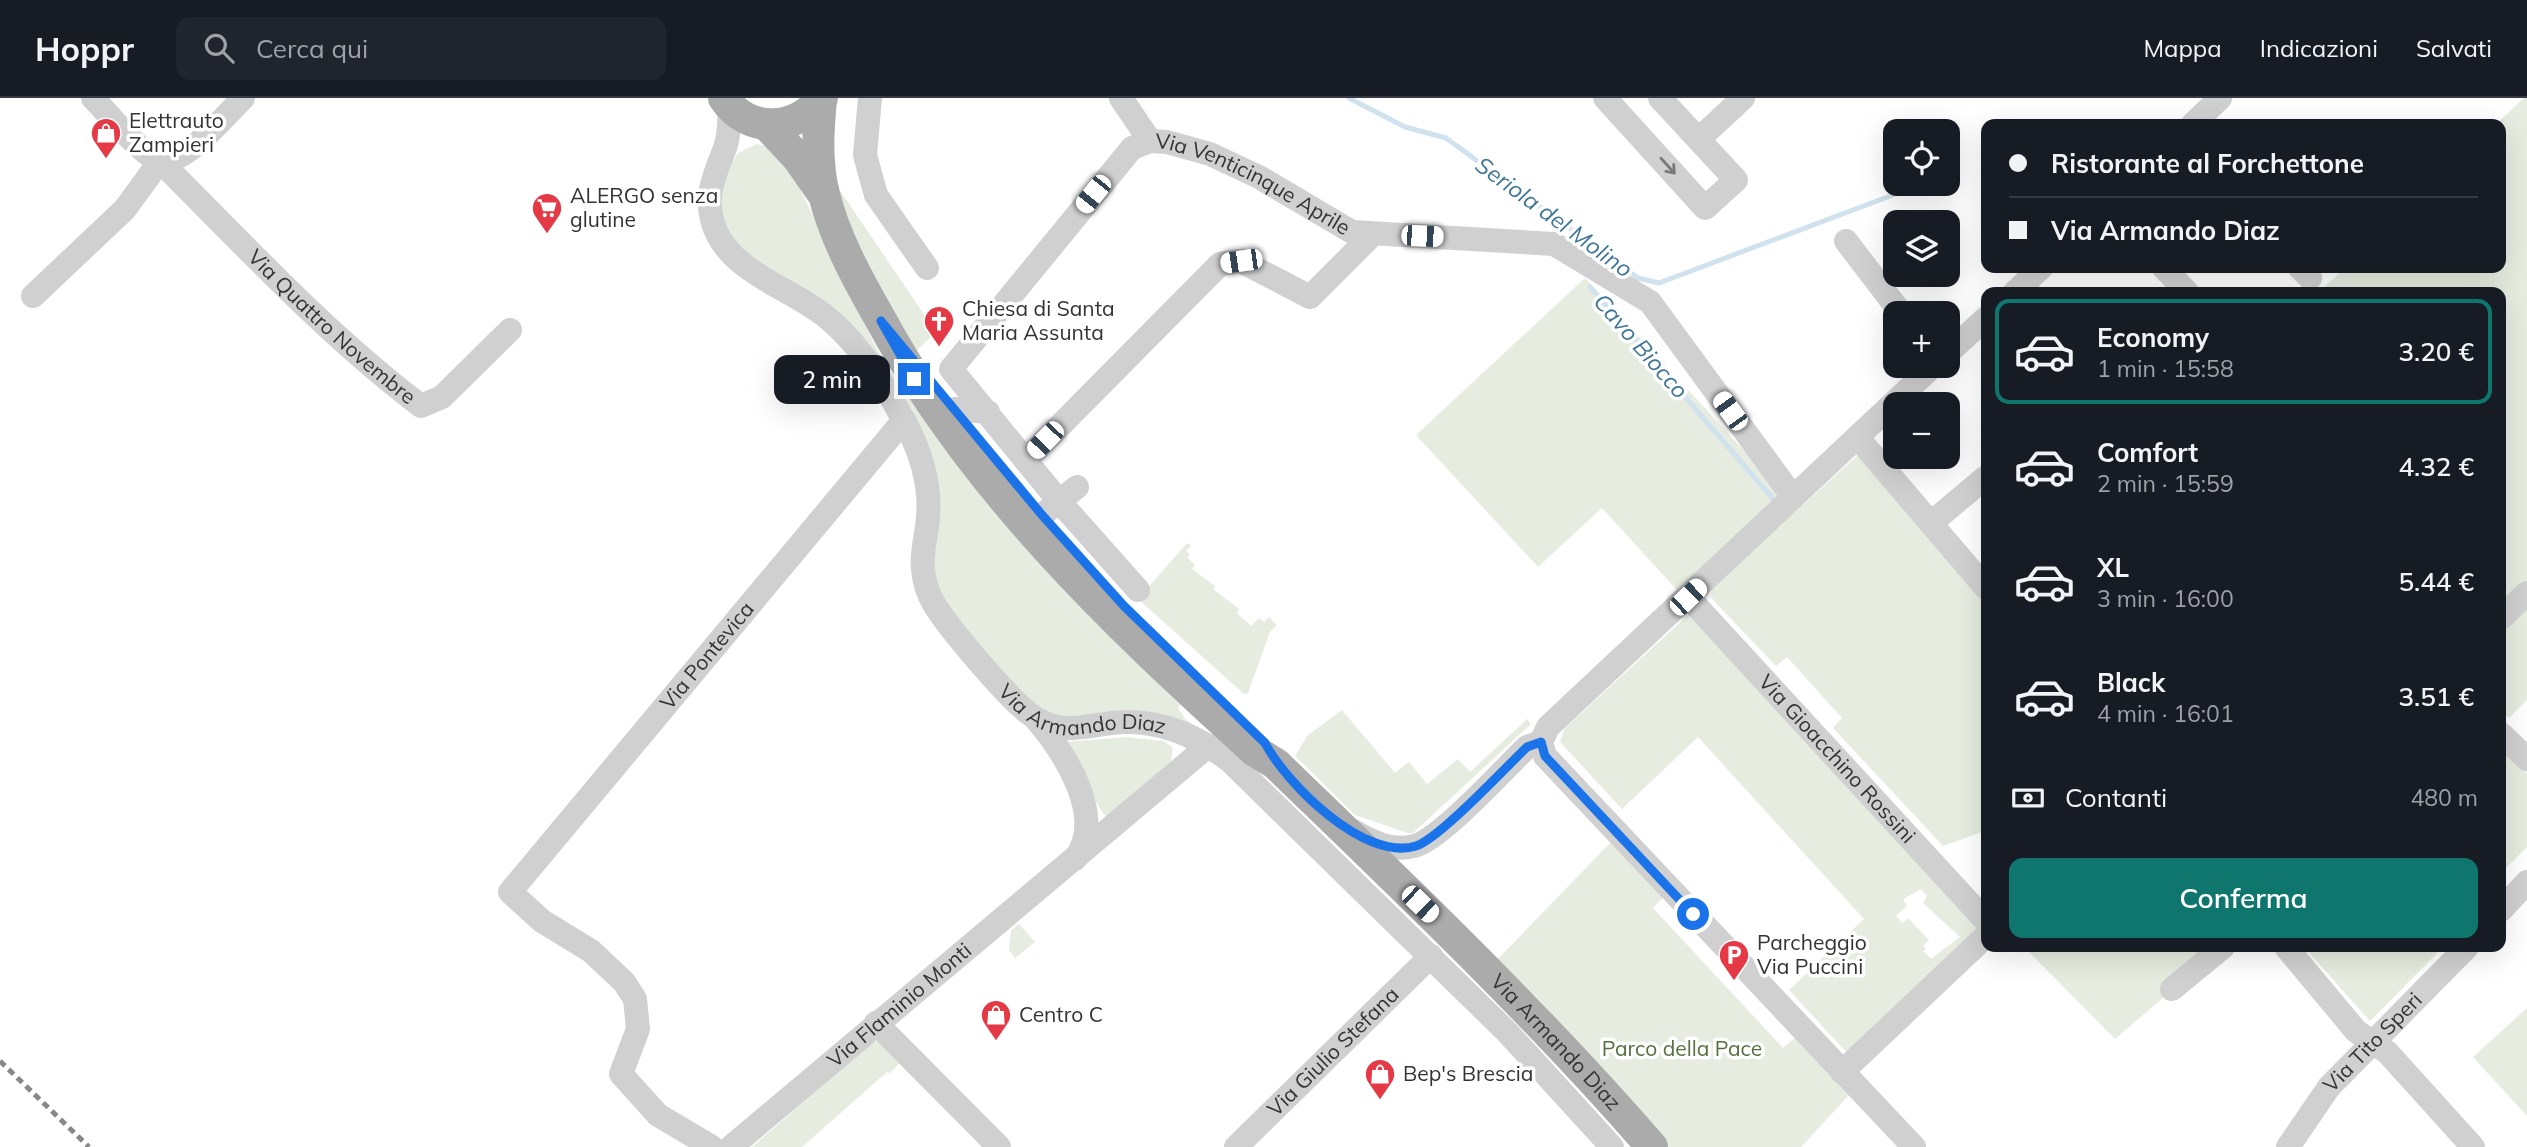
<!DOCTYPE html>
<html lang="it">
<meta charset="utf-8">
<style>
:root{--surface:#171b24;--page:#20242c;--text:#f1f3f6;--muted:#9ea1a6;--line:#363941;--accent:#0f766e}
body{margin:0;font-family:Mulish,sans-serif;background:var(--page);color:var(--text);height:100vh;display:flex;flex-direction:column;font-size:26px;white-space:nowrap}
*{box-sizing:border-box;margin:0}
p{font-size:23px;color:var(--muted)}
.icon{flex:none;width:38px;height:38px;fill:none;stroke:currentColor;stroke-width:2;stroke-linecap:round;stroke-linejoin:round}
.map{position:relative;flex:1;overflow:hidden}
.side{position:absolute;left:1981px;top:189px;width:525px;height:665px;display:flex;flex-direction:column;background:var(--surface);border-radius:14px;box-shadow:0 7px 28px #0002}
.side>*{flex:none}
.banner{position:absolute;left:1981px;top:21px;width:525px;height:154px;border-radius:14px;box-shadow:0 7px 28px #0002;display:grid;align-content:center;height:154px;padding:0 28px;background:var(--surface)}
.buttons{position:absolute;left:1883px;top:21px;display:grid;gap:14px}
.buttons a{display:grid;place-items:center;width:77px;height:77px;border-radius:14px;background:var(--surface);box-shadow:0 7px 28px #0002;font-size:35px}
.end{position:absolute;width:32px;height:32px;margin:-16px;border:9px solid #1a73e8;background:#fff;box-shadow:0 0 0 4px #fff}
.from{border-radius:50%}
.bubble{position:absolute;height:49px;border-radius:14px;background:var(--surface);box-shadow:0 7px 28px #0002;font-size:23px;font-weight:600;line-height:49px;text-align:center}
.car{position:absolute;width:21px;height:42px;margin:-21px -10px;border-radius:9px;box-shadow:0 0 5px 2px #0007;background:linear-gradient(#fff 24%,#345 0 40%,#fff 0 76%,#345 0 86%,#fff 0)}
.banner b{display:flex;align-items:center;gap:24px;height:66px;font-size:26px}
.banner b+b{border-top:2px solid var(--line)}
.banner i{width:18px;height:18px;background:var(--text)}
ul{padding:12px 0 0;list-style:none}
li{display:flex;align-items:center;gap:21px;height:105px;margin:0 14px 10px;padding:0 14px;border:4px solid transparent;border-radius:14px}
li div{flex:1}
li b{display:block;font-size:26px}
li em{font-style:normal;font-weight:600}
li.active{border-color:var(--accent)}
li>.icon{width:63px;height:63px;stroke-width:1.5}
.pay{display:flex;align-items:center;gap:18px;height:77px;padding:0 28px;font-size:26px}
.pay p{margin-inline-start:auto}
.action{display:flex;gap:14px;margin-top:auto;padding:14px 28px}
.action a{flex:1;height:80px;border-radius:14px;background:var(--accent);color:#fff;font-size:28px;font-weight:600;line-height:80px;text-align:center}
header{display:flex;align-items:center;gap:42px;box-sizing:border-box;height:98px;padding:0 35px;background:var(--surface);border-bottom:2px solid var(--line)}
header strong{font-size:33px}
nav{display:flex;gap:38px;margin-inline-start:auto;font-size:24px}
.search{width:490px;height:63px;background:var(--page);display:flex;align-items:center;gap:18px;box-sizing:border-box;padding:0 24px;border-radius:14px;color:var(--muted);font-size:26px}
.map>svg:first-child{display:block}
.green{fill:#e6ecdf;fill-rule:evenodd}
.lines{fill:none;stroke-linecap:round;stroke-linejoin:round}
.stream{stroke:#cfe2ee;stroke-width:5}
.minor{stroke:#d0d0d0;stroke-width:24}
.major{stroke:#ababab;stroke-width:32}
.rail{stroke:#888;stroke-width:5;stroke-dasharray:7 5;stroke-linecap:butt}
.oneway{stroke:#7a7a7a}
.route{stroke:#1a73e8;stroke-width:9}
.labels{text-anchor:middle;stroke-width:7;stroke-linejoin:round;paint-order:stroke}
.poi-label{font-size:21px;fill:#333;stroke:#fff;text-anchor:start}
.street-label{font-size:21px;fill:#333;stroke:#fff}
.park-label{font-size:21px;fill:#56703f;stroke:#fff}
.water-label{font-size:23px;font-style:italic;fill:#3f7597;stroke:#fff}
</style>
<header>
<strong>Hoppr</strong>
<div class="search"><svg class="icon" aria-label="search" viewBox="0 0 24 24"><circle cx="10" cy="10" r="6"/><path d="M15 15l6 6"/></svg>Cerca qui</div>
<nav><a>Mappa</a><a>Indicazioni</a><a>Salvati</a></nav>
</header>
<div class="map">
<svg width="2527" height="1049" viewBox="0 0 2527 1049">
<rect width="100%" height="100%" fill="#fff"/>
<path class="green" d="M2524,0H2527V482L2501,507V194H2319L2345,170H2501V26H2496Z
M757,46L769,49L793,76L878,254L942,348L1071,497L1180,607L1178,610L1185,621L1203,634L1063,624L1035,608L1007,582L943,506L931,467L937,419L874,267L738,151L720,121L719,102L729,69L738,55Z
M839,91L936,234L916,253C894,219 839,130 839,91Z
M1585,180L1782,394L1677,492L1602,410L1538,469L1416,337Z
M1857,358L1862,360L1986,506V755L1982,734L1943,748L1833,630L1842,620L1787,559L1776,568L1711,500L1712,489Z
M1187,445L1191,448L1186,453L1190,456L1187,459L1195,467L1192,471L1215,488L1213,491L1239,511L1237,515L1251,528L1259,520L1264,524L1269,519L1277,527L1270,534L1248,595L1244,596L1138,501Z
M2527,504V602L2509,620L2501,613V529Z
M1688,517L1985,831L1850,958L1789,892L1864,821L1698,639L1622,711L1560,644L1564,631ZM1921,791L1927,798L1923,805L1960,839L1931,861L1923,853L1926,851L1923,848L1929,842L1908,820L1902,825L1896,818L1907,808L1903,801Z
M1342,612L1395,675L1409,664L1427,686L1458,661L1470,674L1527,621L1531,626L1413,735H1408L1355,717L1295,658L1307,638Z
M1126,639L1164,643L1173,650L1170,668L1106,718C1098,712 1072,657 1064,644Z
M2501,650L2527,675V749L2501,775Z
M1611,744L1664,799L1653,810L1783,950L1797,938L1850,996L1801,1049H1669L1540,903L1498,861Z
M1019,826L1035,844L1015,860L1009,852L1011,832Z
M2024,849H2210L2173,898L2168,903L2164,899L2115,941Z
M2304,849H2443L2370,923Z
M2527,910V1018L2473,959Z
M872,944H879L900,965L890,975L887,974L802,1049H752Z"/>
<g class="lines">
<path class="stream" d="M1349,0L1405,29L1446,40L1638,180L1659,185L1922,86
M1590,189L1774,402"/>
<g class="minor">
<path d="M93,0C108,15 143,60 162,63C184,67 227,16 243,0"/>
<path d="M870,0L865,57L876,97L927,170"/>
<path d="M1121,0L1150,43"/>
<path d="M1605,0L1705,110L1736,82L1660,0"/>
<path id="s1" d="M730,8C729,21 730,37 725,50C714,78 703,100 715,131C733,175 790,190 825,218C857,243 885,287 904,323C920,351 931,386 928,419C927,436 921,454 923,471C924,483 928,496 934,506C950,532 1004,595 1027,614C1063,643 1088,624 1128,624C1165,624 1200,640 1230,663L1507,934L1612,1049"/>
<path d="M2193,26L2220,0"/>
<path d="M1699,41L1743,0"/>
<path d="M1846,143L1901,215"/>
<path d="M2164,170L2187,194"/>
<path d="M2300,170L2310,180"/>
<path d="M2015,194L2041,170"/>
<path id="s2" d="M33,198L125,111L160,63C244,147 327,237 421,308L442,299L510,232"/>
<path d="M1948,255L1986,220"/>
<path d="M954,311L988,314"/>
<path d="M1858,340L1986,490"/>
<path d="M1026,362L1220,166L1241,163L1310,199L1372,137"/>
<path d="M1042,417L1077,389"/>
<path d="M1931,425L1986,379"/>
<path id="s3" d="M1138,492L1058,402L951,271L1132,50L1150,43L1167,44L1210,56L1259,79L1352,134L1554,146L1650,204L1793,399"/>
<path id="s4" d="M1688,499L1986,823"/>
<path d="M2501,520L2527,495"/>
<path d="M1036,621C1064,654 1107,719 1075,761"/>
<path d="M2501,636L2527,661"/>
<path d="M1541,644L1545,658L1914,1049"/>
<path d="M1541,644L1548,629L1933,268"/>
<path d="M1353,733C1372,744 1392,754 1414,748C1440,742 1505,670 1527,649L1541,644"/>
<path d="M2501,812L2527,784"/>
<path d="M2286,849L2356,933L2387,954L2473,1049"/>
<path d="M2172,891L2223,849"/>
<path d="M876,925L999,1049"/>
<path d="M1842,974L1986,838"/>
<path id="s5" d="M712,1049L658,1017L621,976L638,931L635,901L624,884L591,853L542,823L510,794L904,322"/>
<path id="s6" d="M731,1049L1208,648"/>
<path id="s7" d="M1236,1049L1431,858"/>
<path id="s8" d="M2288,1049L2329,989L2467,849"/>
</g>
<g class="major">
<path d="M724,0C748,36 797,34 822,0"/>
<path id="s9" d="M821,1C818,33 816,65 824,96C834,138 857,180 878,217C971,389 1111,523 1255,653L1276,666C1405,791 1535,914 1652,1049"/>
<path d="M767,27L798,60L821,93"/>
</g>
<path class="rail" d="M0,963L89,1049"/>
</g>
<defs><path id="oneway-shaft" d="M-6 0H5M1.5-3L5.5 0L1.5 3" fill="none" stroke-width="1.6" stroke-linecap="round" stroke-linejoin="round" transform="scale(1.75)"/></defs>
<use class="oneway" href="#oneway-shaft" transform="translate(1668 68) rotate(48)"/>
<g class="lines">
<path class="route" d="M914,281L881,223L1042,417L1124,508L1265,645C1286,685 1364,764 1416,748C1439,741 1506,669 1527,649L1541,644L1545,658L1693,816"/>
</g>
<defs>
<g id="shop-pin" transform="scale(1.575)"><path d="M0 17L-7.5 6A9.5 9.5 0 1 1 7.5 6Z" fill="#e63946" stroke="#fff"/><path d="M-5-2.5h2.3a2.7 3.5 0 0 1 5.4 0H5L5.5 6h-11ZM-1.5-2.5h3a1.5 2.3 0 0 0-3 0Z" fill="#fff"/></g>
<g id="supermarket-pin" transform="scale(1.575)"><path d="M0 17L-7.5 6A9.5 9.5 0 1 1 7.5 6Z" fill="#e63946" stroke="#fff"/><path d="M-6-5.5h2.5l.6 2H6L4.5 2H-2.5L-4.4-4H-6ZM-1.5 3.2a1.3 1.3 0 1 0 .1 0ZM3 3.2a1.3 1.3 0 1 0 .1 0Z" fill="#fff"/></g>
<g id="church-pin" transform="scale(1.575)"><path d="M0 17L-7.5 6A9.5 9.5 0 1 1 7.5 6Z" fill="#e63946" stroke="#fff"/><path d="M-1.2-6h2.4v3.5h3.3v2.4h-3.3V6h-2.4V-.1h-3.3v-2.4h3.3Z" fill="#fff"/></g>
<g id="parking-pin" transform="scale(1.575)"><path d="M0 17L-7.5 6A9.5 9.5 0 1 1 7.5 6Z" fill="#e63946" stroke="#fff"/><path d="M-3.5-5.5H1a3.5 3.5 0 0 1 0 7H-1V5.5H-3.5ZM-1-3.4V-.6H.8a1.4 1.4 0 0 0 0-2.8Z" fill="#fff"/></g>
</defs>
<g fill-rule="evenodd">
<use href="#shop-pin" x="106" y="35"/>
<use href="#supermarket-pin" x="547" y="110"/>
<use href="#church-pin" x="939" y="223"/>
<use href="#parking-pin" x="1734" y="857"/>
<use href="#shop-pin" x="996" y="917"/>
<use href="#shop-pin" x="1380" y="976"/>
</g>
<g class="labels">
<g class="poi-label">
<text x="129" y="30">Elettrauto<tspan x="129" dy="24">Zampieri</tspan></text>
<text x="570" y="105">ALERGO senza<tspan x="570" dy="24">glutine</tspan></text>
<text x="962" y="218">Chiesa di Santa<tspan x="962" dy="24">Maria Assunta</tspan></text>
<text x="1757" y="852">Parcheggio<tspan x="1757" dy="24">Via Puccini</tspan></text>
<text x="1019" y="924">Centro C</text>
<text x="1403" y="983">Bep's Brescia</text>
</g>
<g class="street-label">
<text dy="7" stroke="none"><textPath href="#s3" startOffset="707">Via Venticinque Aprile</textPath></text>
<text dy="7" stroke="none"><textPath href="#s2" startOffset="425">Via Quattro Novembre</textPath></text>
<text dy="7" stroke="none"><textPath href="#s5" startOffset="670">Via Pontevica</textPath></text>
<text dy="7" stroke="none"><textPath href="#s1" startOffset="788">Via Armando Diaz</textPath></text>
<text dy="7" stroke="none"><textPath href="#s4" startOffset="220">Via Gioacchino Rossini</textPath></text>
<text dy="7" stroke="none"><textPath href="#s6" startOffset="220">Via Flaminio Monti</textPath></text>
<text dy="7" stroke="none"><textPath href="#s9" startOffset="1227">Via Armando Diaz</textPath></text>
<text dy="7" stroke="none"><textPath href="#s8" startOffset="135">Via Tito Speri</textPath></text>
<text dy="7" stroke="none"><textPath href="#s7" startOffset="136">Via Giulio Stefana</textPath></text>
</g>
<g class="park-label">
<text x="1682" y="958">Parco della Pace</text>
</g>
<g class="water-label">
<text transform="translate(1554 119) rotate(36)" y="8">Seriola del Molino</text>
<text transform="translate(1641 248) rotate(49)" y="8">Cavo Biocco</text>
</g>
</g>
</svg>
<div class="buttons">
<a><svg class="icon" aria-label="locate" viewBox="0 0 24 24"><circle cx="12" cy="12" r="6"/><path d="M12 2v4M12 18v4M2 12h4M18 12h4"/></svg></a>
<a><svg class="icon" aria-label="layers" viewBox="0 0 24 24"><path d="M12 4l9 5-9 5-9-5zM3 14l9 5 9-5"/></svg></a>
<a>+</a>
<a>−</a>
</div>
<i class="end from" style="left:1693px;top:816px"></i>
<i class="end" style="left:914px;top:281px"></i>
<div class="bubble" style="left:774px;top:257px;width:116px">2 min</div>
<i class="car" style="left:1093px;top:96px;rotate:219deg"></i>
<i class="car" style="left:1422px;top:138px;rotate:92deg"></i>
<i class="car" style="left:1241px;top:163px;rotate:262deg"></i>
<i class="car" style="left:1730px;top:313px;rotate:324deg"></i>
<i class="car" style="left:1045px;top:342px;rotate:224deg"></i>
<i class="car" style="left:1688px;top:499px;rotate:46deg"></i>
<i class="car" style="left:1420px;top:806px;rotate:134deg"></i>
<div class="banner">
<b><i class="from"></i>Ristorante al Forchettone</b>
<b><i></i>Via Armando Diaz</b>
</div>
<section class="side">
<ul>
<li class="active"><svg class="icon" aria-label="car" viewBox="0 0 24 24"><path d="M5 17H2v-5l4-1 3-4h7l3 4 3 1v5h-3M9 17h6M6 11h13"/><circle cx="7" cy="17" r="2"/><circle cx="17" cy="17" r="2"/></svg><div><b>Economy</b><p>1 min · 15:58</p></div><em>3.20 €</em></li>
<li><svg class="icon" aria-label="car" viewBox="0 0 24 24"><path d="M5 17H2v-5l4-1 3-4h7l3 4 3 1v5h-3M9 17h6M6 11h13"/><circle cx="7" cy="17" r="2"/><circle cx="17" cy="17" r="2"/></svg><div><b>Comfort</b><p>2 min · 15:59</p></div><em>4.32 €</em></li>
<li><svg class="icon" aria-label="car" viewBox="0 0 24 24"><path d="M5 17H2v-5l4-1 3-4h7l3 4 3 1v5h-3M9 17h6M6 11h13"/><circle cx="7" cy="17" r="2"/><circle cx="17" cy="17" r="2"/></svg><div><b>XL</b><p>3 min · 16:00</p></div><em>5.44 €</em></li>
<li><svg class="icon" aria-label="car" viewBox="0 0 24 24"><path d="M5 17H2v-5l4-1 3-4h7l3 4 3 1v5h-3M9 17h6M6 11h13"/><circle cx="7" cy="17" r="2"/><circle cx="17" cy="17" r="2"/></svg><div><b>Black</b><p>4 min · 16:01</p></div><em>3.51 €</em></li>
</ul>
<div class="pay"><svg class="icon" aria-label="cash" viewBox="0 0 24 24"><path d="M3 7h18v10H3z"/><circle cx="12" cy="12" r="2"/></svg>Contanti<p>480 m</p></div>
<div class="action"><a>Conferma</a></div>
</section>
</div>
